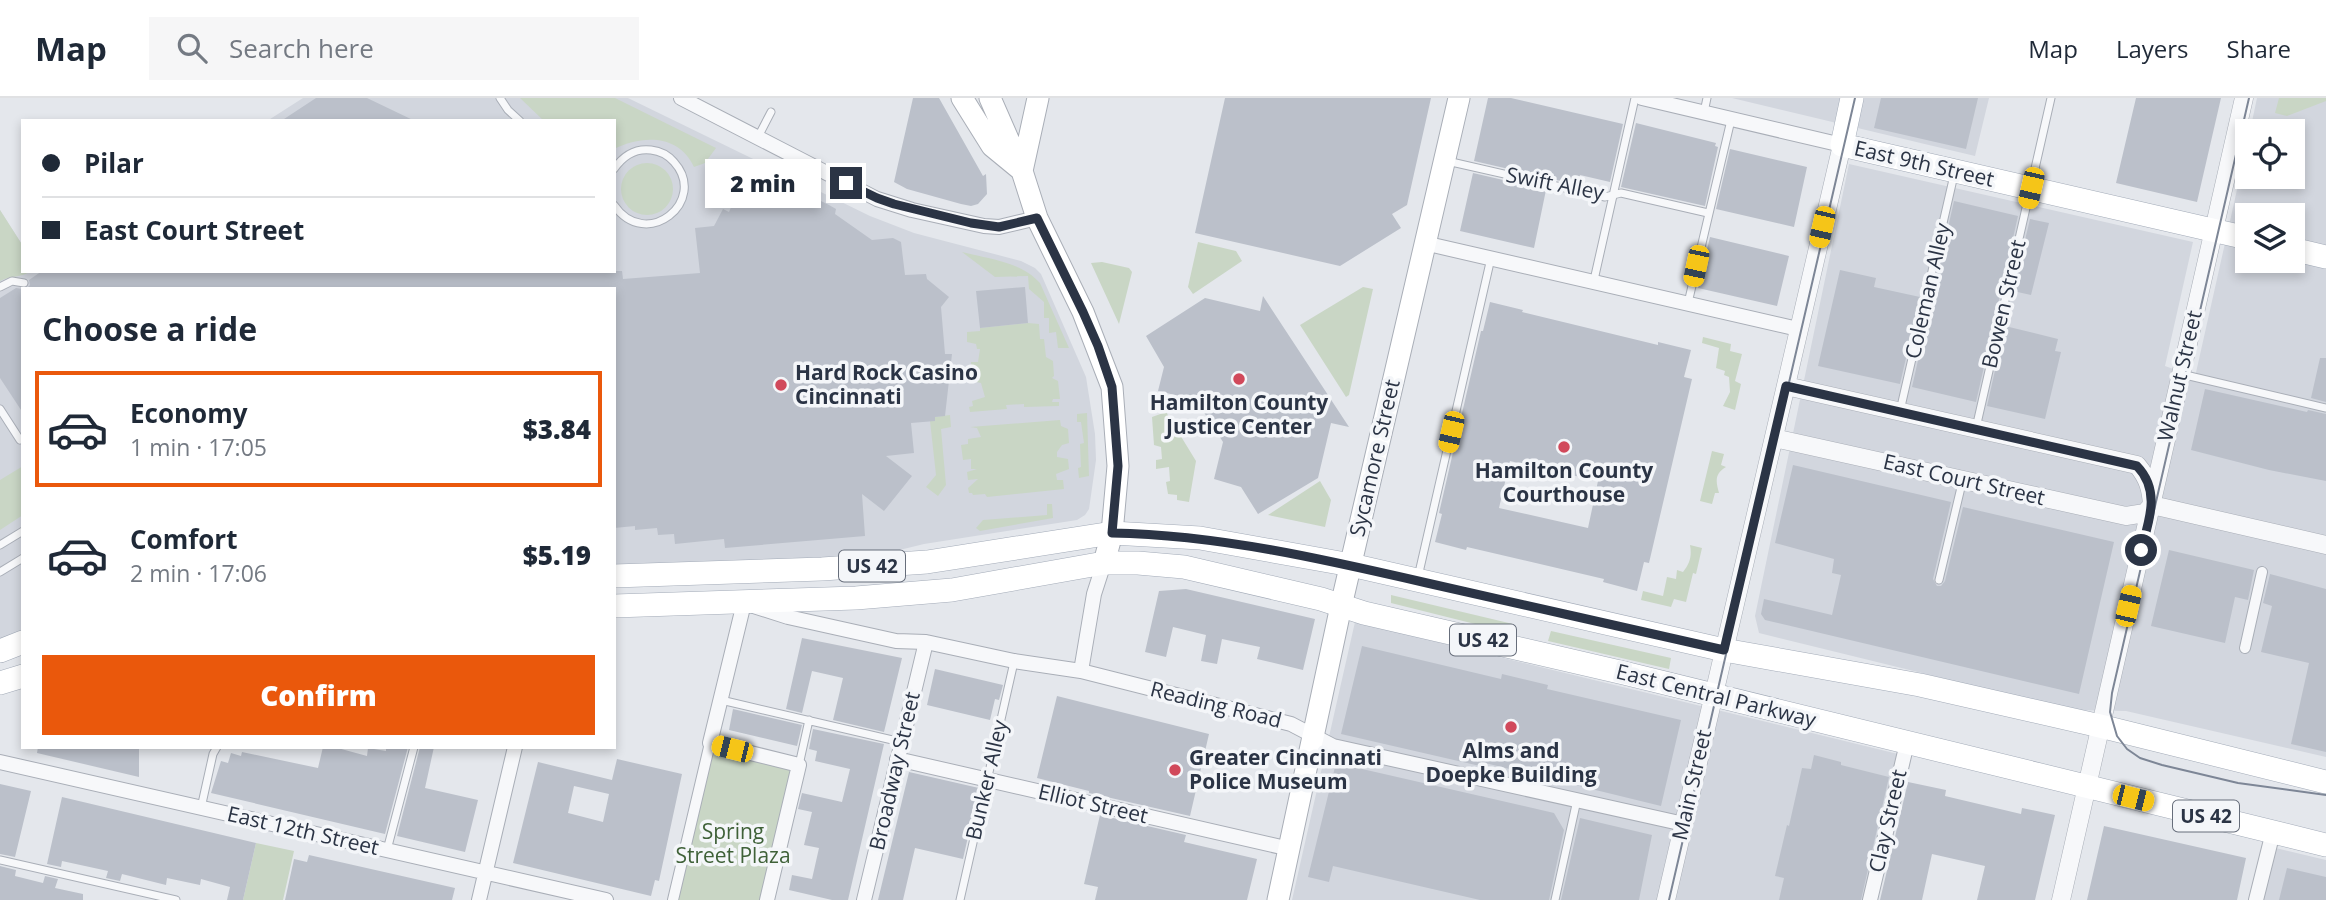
<!DOCTYPE html>
<meta charset="utf-8">
<style>
:root{--surface:#fff;--page:#f6f6f7;--text:#1f2937;--muted:#747a83;--line:#e0e1e3;--accent:#ea580c}
body{margin:0;font-family:"Open Sans",sans-serif;background:var(--page);color:var(--text);height:100vh;display:flex;flex-direction:column;font-size:26px;white-space:nowrap}
*{box-sizing:border-box;margin:0}
p{font-size:23px;color:var(--muted)}
.icon{flex:none;width:38px;height:38px;fill:none;stroke:currentColor;stroke-width:2;stroke-linecap:round;stroke-linejoin:round}
.map{position:relative;flex:1;overflow:hidden}
.sheet{position:absolute;left:21px;top:189px;width:595px;height:462px;display:flex;flex-direction:column;background:var(--surface);border-radius:0px;box-shadow:0 4px 10px #0003}
.sheet>*{flex:none}
.guide{position:absolute;left:21px;top:21px;width:595px;height:154px;border-radius:0px;box-shadow:0 4px 10px #0003;display:grid;align-content:center;height:154px;padding:0 21px;background:var(--surface)}
.buttons{position:absolute;left:2235px;top:21px;display:grid;gap:14px}
.buttons a{display:grid;place-items:center;width:70px;height:70px;border-radius:0px;background:var(--surface);box-shadow:0 4px 10px #0003;font-size:35px}
.end{position:absolute;width:32px;height:32px;margin:-16px;border:9px solid #2b3445;background:#fff;box-shadow:0 0 0 4px #fff}
.from{border-radius:50%}
.bubble{position:absolute;height:49px;border-radius:0px;background:var(--surface);box-shadow:0 4px 10px #0003;font-size:23px;font-weight:800;line-height:49px;text-align:center}
.car{position:absolute;width:21px;height:42px;margin:-21px -10px;border-radius:9px;box-shadow:0 0 5px 2px #0007;background:linear-gradient(#f5c518 24%,#345 0 40%,#f5c518 0 76%,#345 0 86%,#f5c518 0)}
.guide b{display:flex;align-items:center;gap:24px;height:66px;font-size:26px}
.guide b+b{border-top:2px solid var(--line)}
.guide i{width:18px;height:18px;background:var(--text)}
ul{padding:0;list-style:none}
li{display:flex;align-items:center;gap:21px;height:116px;margin:0 14px 10px;padding:0 7px;border:4px solid transparent;border-radius:0px}
li div{flex:1}
li b{display:block;font-size:26px}
li em{font-style:normal;font-weight:800}
li.active{border-color:var(--accent)}
li>.icon{width:63px;height:63px;stroke-width:1.5}
h2{padding:0 21px;font-size:32px;line-height:84px}
.primary-button{display:flex;gap:14px;margin-top:auto;padding:14px 21px}
.primary-button a{flex:1;height:80px;border-radius:0px;background:var(--accent);color:#fff;font-size:28px;font-weight:800;line-height:80px;text-align:center}
header{display:flex;align-items:center;gap:42px;box-sizing:border-box;height:98px;padding:0 35px;background:var(--surface);border-bottom:2px solid var(--line)}
header strong{font-size:33px}
nav{display:flex;gap:38px;margin-inline-start:auto;font-size:24px}
.search{width:490px;height:63px;background:var(--page);display:flex;align-items:center;gap:18px;box-sizing:border-box;padding:0 24px;border-radius:0px;color:var(--muted);font-size:26px}
.map>svg:first-child{display:block}
.built{fill:#d2d6de;fill-rule:evenodd}
.green{fill:#c9d6c5}
.building{fill:#bbc0ca;fill-rule:evenodd}
.lines{fill:none;stroke-linecap:round;stroke-linejoin:round}
.service-casing{stroke:#a9aeb7;stroke-width:9}
.pedestrian-casing{stroke:#a9aeb7;stroke-width:12}
.minor-casing{stroke:#a9aeb7;stroke-width:16}
.tertiary-casing{stroke:#a9aeb7;stroke-width:19}
.secondary-casing{stroke:#a9aeb7;stroke-width:23}
.primary-casing{stroke:#a3abb8;stroke-width:24}
.service{stroke:#f7f8fa;stroke-width:7}
.pedestrian{stroke:#f7f8fa;stroke-width:10}
.minor{stroke:#f7f8fa;stroke-width:14}
.tertiary{stroke:#f7f8fa;stroke-width:18}
.secondary{stroke:#fff;stroke-width:21}
.primary{stroke:#fff;stroke-width:23}
.tram{stroke:#7d8696;stroke-width:2}
.route{stroke:#2b3445;stroke-width:9}
.poi-dot{fill:#d1495b;stroke:#f4f6f9;stroke-width:2.5}
.labels{text-anchor:middle;stroke-width:7;stroke-linejoin:round;paint-order:stroke}
.shield{fill:#f4f6f9;stroke:#676e7b;stroke-width:2}
.shield-label{font-size:19px;font-weight:bold;fill:#2b3445}
.street-label{font-size:21px;fill:#2b3445;stroke:#f4f6f9}
.poi-label{font-size:21px;font-weight:bold;fill:#2b3445;stroke:#f4f6f9}
.park-label{font-size:21px;fill:#3f6138;stroke:#f4f6f9}
</style>
<header>
<strong>Map</strong>
<div class="search"><svg class="icon" aria-label="search" viewBox="0 0 24 24"><circle cx="10" cy="10" r="6"/><path d="M15 15l6 6"/></svg>Search here</div>
<nav><a>Map</a><a>Layers</a><a>Share</a></nav>
</header>
<div class="map">
<svg width="2326" height="802" viewBox="0 0 2326 802">
<rect width="100%" height="100%" fill="#e4e7ec"/>
<path class="built" d="M303,0H628L870,118L914,135L1021,163L1035,170L1041,176L1086,279L1095,336L1096,362L1089,411L1085,417L1077,422L924,446L822,471L614,478V191H23V544L0,553V112L23,148V173H614V23H267Z
M1732,0H1989L1975,58Z
M2257,0H2326V659L2126,613L2073,612L1759,535L1755,518L1849,66L2193,144L2165,268L2195,279L2247,47V79H2292V33H2250ZM2247,117H2292V163H2247Z
M1355,524L1898,656L1865,802H1292Z
M2263,747L2326,762V802H2250Z"/>
<path class="green" d="M520,0H615L716,50L705,65L694,69C679,36 642,37 614,51V23H544Z
M2279,0H2326V3L2287,18L2275,15Z
M621 91a26 26 0 1 1 52 0a26 26 0 1 1-52 0Z
M0,112L23,148V173H31C21,180 11,177 0,183Z
M1198,144L1236,153L1242,163L1193,196L1188,189Z
M962,154C989,161 1022,164 1040,185L1069,250H1058L1056,234L1049,235V220H1044V204L1029,191L1028,178L995,179Z
M1102,164L1129,170L1132,174L1119,226L1091,165Z
M1363,189L1373,191L1349,297L1346,299L1300,227Z
M1028,225L1039,226L1040,241H1044L1046,259L1053,263L1054,278L1052,280L1058,283L1060,301H1053L1052,304H1059V308L1024,309V306L1006,307L1007,311L970,314L969,309L973,308L972,303L985,299L981,285L972,283L971,264H978L980,251H977L976,246L967,244V234L980,233V230Z
M1703,239L1731,246L1730,253L1742,256L1735,283L1741,286L1735,312L1723,308L1730,294L1729,279L1724,277L1725,273L1716,270L1719,250L1702,245Z
M1166,314L1196,363L1189,404L1177,402V397L1168,396L1166,384L1170,383L1169,369L1156,371V362L1162,361L1161,349L1154,347L1152,319Z
M1087,315L1089,378L1079,380L1078,370L1081,369L1080,346L1084,345L1081,324H1077V316Z
M950,317L951,329L941,331L946,387L938,398L926,389L936,377L930,323L935,319Z
M1060,322L1061,328L1068,331L1069,345L1062,347L1057,354V359L1068,361L1069,371L1056,376L1057,382H1063L1064,391L987,399L985,396L973,397L972,395H969L968,390L978,381L968,382L967,374L977,371H971V361L963,362L961,347L968,346V341L981,339L977,330L970,329Z
M1712,353L1724,356L1721,367L1726,369C1714,376 1716,384 1719,395H1715L1712,406L1700,403Z
M23,368V417L0,432V382Z
M1320,383L1331,402L1325,429L1268,417Z
M1047,406H1052L1053,420L980,433L976,430L983,422L1047,417Z
M1690,447L1702,450L1696,476L1693,475L1686,504L1674,501L1671,509L1641,502L1643,493L1663,498L1667,479L1676,481L1677,472L1683,474C1690,465 1692,458 1690,447Z
M1391,497L1513,526L1511,535L1391,505Z
M1551,533L1671,560L1669,571L1548,543Z
M710,645L799,667L767,802H673Z
M256,745L294,753L283,802H243Z"/>
<path class="building" d="M316,0H367L415,23H281Z
M913,0H939L983,78L986,76L987,96L978,106L971,108L961,106L907,91L894,84Z
M1225,0H1431L1407,107L1392,116L1401,130L1340,168L1195,135Z
M1488,0H1511L1623,26L1610,84L1580,77L1578,87L1474,63Z
M1881,0H1978L1966,51L1874,30Z
M2136,0H2221L2197,104L2116,85Z
M1636,25L1716,45L1715,48L1718,49L1705,108L1621,89Z
M1730,51L1807,69L1794,129L1716,111Z
M747,72L762,79L764,75L829,107L836,111L835,116L872,142L893,140L901,144L905,177L926,176L927,181L949,199L941,209L945,256H952L945,318L935,319V323L911,325L914,355L886,358L912,378L884,413L862,396L865,438L725,450L724,441L675,446L674,436L658,437L657,430L635,432V428L614,430V191H26L30,187L29,182L42,173H622L623,181L700,175L695,130L714,128L723,111L729,114Z
M1473,75L1546,92L1534,150L1460,133Z
M1954,103L2018,118L1976,304L1912,289Z
M2030,121L2049,125L2031,197L2013,193Z
M1710,139L1789,158L1777,208L1698,190Z
M1840,172L1876,180L1874,189L1920,199L1900,286L1818,268Z
M1025,189L1028,225L980,230L976,193Z
M16,190L23,191V315L0,280V200Z
M1263,198L1349,329L1331,325L1318,380L1258,416L1241,389L1214,381L1223,344L1196,302L1158,293L1164,269L1146,238L1205,200L1260,213Z
M1490,204L1523,212L1522,214L1658,247V244L1691,252L1684,279L1692,281L1649,465L1644,464L1637,493L1603,484L1604,481L1467,449L1466,452L1435,444L1442,416L1439,415L1481,233H1483ZM1510,363L1598,383L1588,430L1499,410Z
M2005,228L2058,241L2055,253L2061,254L2045,321L1987,308Z
M2320,260H2326V304L2311,300Z
M2205,291L2307,314L2308,312L2326,316V383L2269,372L2191,352Z
M1793,367L1951,404L1933,481L1937,488H1941L1945,483L1963,409L2114,444L2079,596L1765,522L1761,516L1764,501L1832,517L1841,477L1832,475L1834,461L1775,445Z
M2169,452L2254,472L2248,502L2235,499L2225,545L2151,528Z
M2270,476L2326,491V654L2291,646L2309,565L2261,554L2272,508L2263,505Z
M1186,491L1315,521L1303,572L1257,561L1260,549L1222,541L1217,566L1201,563L1206,537L1173,529L1166,559L1145,554L1159,493Z
M802,540L902,560L884,634L833,622L843,580L812,573L802,615L786,611Z
M1362,548L1501,581L1502,576L1548,587L1547,591L1681,622L1661,708L1481,664L1480,668L1341,636Z
M935,571L1003,587L999,602L995,601L990,622L927,607Z
M1057,598L1209,636L1190,718L1089,695V693L1037,680Z
M733,611L802,627L797,648L729,632Z
M813,631L884,646L848,802H832L789,792L792,777L812,781L819,750L804,747L812,714L798,711L802,695L842,704L850,671L815,663L817,653L809,651Z
M38,649H139V679L37,655Z
M323,649H334L367,658L368,650L386,653V649H408L385,736L211,695L221,663L228,665L231,655L241,658L242,654L318,670Z
M420,649H434L425,690L478,702L465,754L397,738Z
M1814,657L1841,664V667L1889,679L1861,802H1779L1784,780L1775,778L1787,727L1789,728L1802,670L1811,671Z
M617,661L682,676L659,783L655,782L651,798L513,765L538,664L612,682ZM574,688L609,696L603,724L568,715Z
M1336,665L1554,715L1564,732L1549,802H1480L1333,768L1329,784L1308,779Z
M909,674L979,690L963,761L915,750L903,802H878Z
M1908,684L1946,692L1945,698L2021,716L2022,710L2055,717L2035,802H1977L1985,768L1932,756L1922,802H1880Z
M0,686L31,693L15,759L0,756Z
M62,699L256,745L243,802H227L230,789L201,781L200,787L167,780L166,787L122,776L120,783L106,780L108,773L62,763L61,769L47,766Z
M1100,717L1186,737L1184,744L1257,761L1247,802H1095L1098,789L1084,786Z
M1580,720L1652,737L1639,802H1561Z
M2104,728L2246,760L2237,802H2087Z
M309,757L455,790L452,802H285L294,761L307,764Z
M0,768L16,772L15,778L43,785L45,778L58,781L55,790L83,796V802H0Z
M2287,770L2326,779V802H2279Z"/>
<g class="lines">
<g class="service-casing">
<path id="service" d="M500,0L508,12L520,23
M1704,14L1707,0
M758,39L771,14
M1447,63L1605,99L1621,95L1708,115
M614,71C623,58 635,50 651,52C660,53 668,57 674,64C709,103 646,154 614,107
M1594,182L1635,0
M0,189L12,183L24,185
M1688,205L1731,22
M2181,276L2326,310
M0,311L20,342
M1900,313L1954,77
M1976,330L2051,0
M0,447L23,433
M0,474L23,460
M1418,479L1491,160
M1939,482L1963,381
M721,602L901,644
M799,667L809,622
M201,710L213,656L217,649
M387,752L414,649
M0,762L176,802
M960,802L1014,564
M1555,802L1577,702"/>
</g>
<g class="pedestrian-casing">
<path id="pedestrian" d="M2245,550L2262,474
M673,802L710,645"/>
</g>
<g class="minor-casing">
<path id="minor" d="M681,0L877,101L912,112L984,128L999,129L1037,120
M1642,0L1842,47
M1424,145L1798,231
M1081,573L1094,496L1104,465
M897,661L1290,751
M0,664L606,802
M479,802L515,649
M767,802L799,667L710,645L744,505L788,519L896,543L926,544L1014,563L1081,573L1291,626L1333,648L1684,726
M864,802L926,544
M1870,802L1907,645
M2256,802L2273,734"/>
</g>
<g class="tertiary-casing">
<path id="tertiary" d="M1774,340L2126,418L2145,415L2152,407C2151,391 2148,380 2137,367L1786,288
M2152,407L2326,447
M1666,802L1842,47
M2061,802L2244,0"/>
</g>
<g class="secondary-casing">
<path id="secondary" d="M962,0L992,48L1020,71
M990,0L1022,73L1037,120L1083,214L1112,289L1118,368L1112,435L1104,465
M1022,73L1038,0
M1278,802L1341,508L1459,0"/>
</g>
<g class="primary-casing">
<path id="primary" d="M1852,0L1842,47L2247,140
M2292,151L2326,159
M614,478L822,471L927,464L1112,435L1200,440L1351,467L1724,552L1920,587L2100,628L2326,684
M614,508L856,500L952,492L1104,465H1138L1184,469L1321,501L1364,515L1624,575L2326,747
M0,553L23,544
M0,585L23,578"/>
</g>
<use href="#service" class="service"/>
<use href="#pedestrian" class="pedestrian"/>
<use href="#minor" class="minor"/>
<use href="#tertiary" class="tertiary"/>
<use href="#secondary" class="secondary"/>
<use href="#primary" class="primary"/>
<path class="tram" d="M2249,0L2112,595L2110,614L2117,638L2127,651L2140,660L2162,667L2238,685L2326,697
M1669,802L1855,0"/>
</g>
<g class="lines">
<path class="route" d="M846,85L877,100L894,106L971,125L999,129L1037,120L1083,214L1098,248L1112,289L1118,368L1112,435C1219,437 1323,461 1427,485C1526,507 1625,530 1724,552L1786,288L2137,368C2161,393 2149,423 2141,452"/>
</g>
<g class="poi-dot">
<circle cx="1239" cy="281" r="7"/>
<circle cx="781" cy="287" r="7"/>
<circle cx="1564" cy="349" r="7"/>
<circle cx="1511" cy="629" r="7"/>
<circle cx="1175" cy="672" r="7"/>
</g>
<g class="labels">
<g class="shield">
<rect x="839" y="452.5" width="66" height="31" rx="5"/>
<rect x="1450" y="526.5" width="66" height="31" rx="5"/>
<rect x="2173" y="702.5" width="66" height="31" rx="5"/>
</g>
<g class="shield-label">
<text x="872" y="475">US 42</text>
<text x="1483" y="549">US 42</text>
<text x="2206" y="725">US 42</text>
</g>
<g class="street-label">
<text transform="translate(1924 66) rotate(13)" y="7">East 9th Street</text>
<text transform="translate(1555 86) rotate(11)" y="7">Swift Alley</text>
<text transform="translate(1928 193) rotate(-77)" y="7">Coleman Alley</text>
<text transform="translate(2004 206) rotate(-77)" y="7">Bowen Street</text>
<text transform="translate(2180 278) rotate(-77)" y="7">Walnut Street</text>
<text transform="translate(1375 360) rotate(-77)" y="7">Sycamore Street</text>
<text transform="translate(1964 382) rotate(13)" y="7">East Court Street</text>
<text transform="translate(1716 598) rotate(14)" y="7">East Central Parkway</text>
<text transform="translate(1216 607) rotate(14)" y="7">Reading Road</text>
<text transform="translate(895 673) rotate(-77)" y="7">Broadway Street</text>
<text transform="translate(987 682) rotate(-77)" y="7">Bunker Alley</text>
<text transform="translate(1692 687) rotate(-77)" y="7">Main Street</text>
<text transform="translate(1093 706) rotate(13)" y="7">Elliot Street</text>
<text transform="translate(1888 723) rotate(-77)" y="7">Clay Street</text>
<text transform="translate(303 733) rotate(13)" y="7">East 12th Street</text>
</g>
<g class="poi-label">
<text x="795" y="282" text-anchor="start">Hard Rock Casino<tspan x="795" dy="24">Cincinnati</tspan></text>
<text x="1239" y="312">Hamilton County<tspan x="1239" dy="24">Justice Center</tspan></text>
<text x="1564" y="380">Hamilton County<tspan x="1564" dy="24">Courthouse</tspan></text>
<text x="1511" y="660">Alms and<tspan x="1511" dy="24">Doepke Building</tspan></text>
<text x="1189" y="667" text-anchor="start">Greater Cincinnati<tspan x="1189" dy="24">Police Museum</tspan></text>
</g>
<g class="park-label">
<text x="733" y="741">Spring<tspan x="733" dy="24">Street Plaza</tspan></text>
</g>
</g>
</svg>
<div class="buttons">
<a><svg class="icon" aria-label="locate" viewBox="0 0 24 24"><circle cx="12" cy="12" r="6"/><path d="M12 2v4M12 18v4M2 12h4M18 12h4"/></svg></a>
<a><svg class="icon" aria-label="layers" viewBox="0 0 24 24"><path d="M12 4l9 5-9 5-9-5zM3 14l9 5 9-5"/></svg></a>
</div>
<i class="end from" style="left:2141px;top:452px"></i>
<i class="end" style="left:846px;top:85px"></i>
<div class="bubble" style="left:705px;top:61px;width:116px">2 min</div>
<i class="car" style="left:2031px;top:90px;rotate:193deg"></i>
<i class="car" style="left:1822px;top:129px;rotate:193deg"></i>
<i class="car" style="left:1696px;top:168px;rotate:192deg"></i>
<i class="car" style="left:1451px;top:334px;rotate:193deg"></i>
<i class="car" style="left:2128px;top:508px;rotate:13deg"></i>
<i class="car" style="left:732px;top:651px;rotate:284deg"></i>
<i class="car" style="left:2133px;top:700px;rotate:104deg"></i>
<div class="guide">
<b><i class="from"></i>Pilar</b>
<b><i></i>East Court Street</b>
</div>
<section class="sheet">
<h2>Choose a ride</h2>
<ul>
<li class="active"><svg class="icon" aria-label="car" viewBox="0 0 24 24"><path d="M5 17H2v-5l4-1 3-4h7l3 4 3 1v5h-3M9 17h6M6 11h13"/><circle cx="7" cy="17" r="2"/><circle cx="17" cy="17" r="2"/></svg><div><b>Economy</b><p>1 min · 17:05</p></div><em>$3.84</em></li>
<li><svg class="icon" aria-label="car" viewBox="0 0 24 24"><path d="M5 17H2v-5l4-1 3-4h7l3 4 3 1v5h-3M9 17h6M6 11h13"/><circle cx="7" cy="17" r="2"/><circle cx="17" cy="17" r="2"/></svg><div><b>Comfort</b><p>2 min · 17:06</p></div><em>$5.19</em></li>
</ul>
<div class="primary-button"><a>Confirm</a></div>
</section>
</div>
